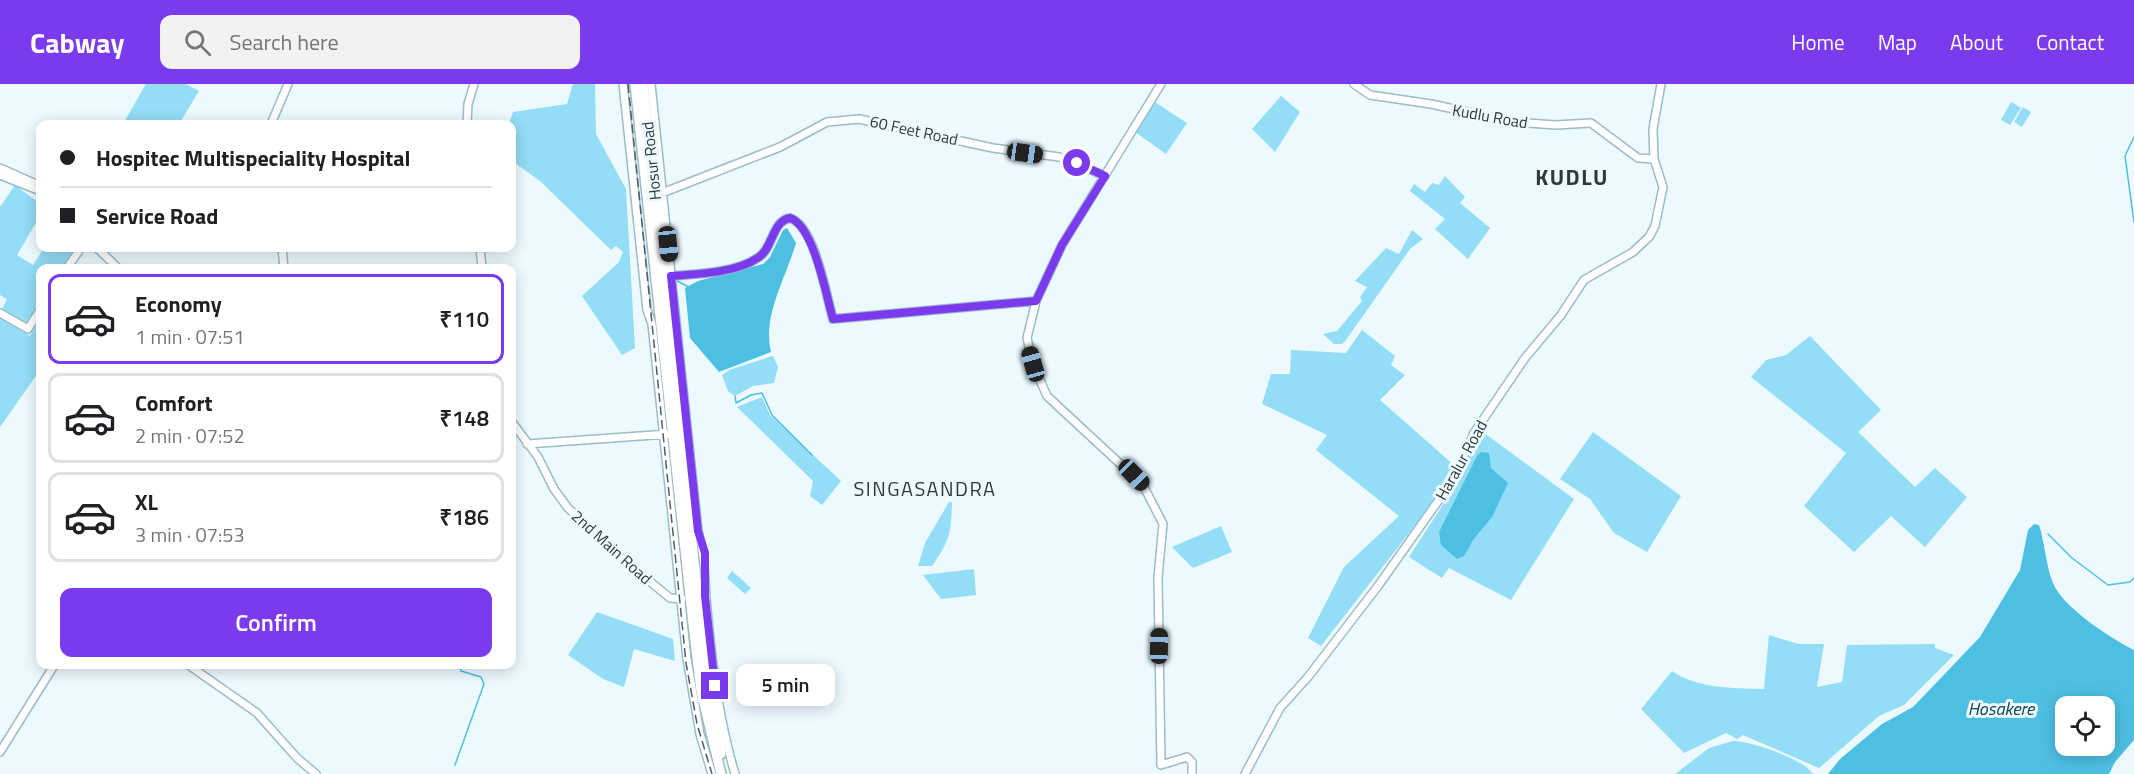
<!DOCTYPE html>
<meta charset="utf-8">
<style>
:root{--surface:#fff;--page:#f2f2f2;--text:#202124;--muted:#757577;--line:#e0e0e0;--accent:#7c3aed}
body{margin:0;font-family:"Titillium Web",sans-serif;background:var(--page);color:var(--text);height:100vh;display:flex;flex-direction:column;font-size:22px;white-space:nowrap}
*{box-sizing:border-box;margin:0}
p{font-size:20px;color:var(--muted)}
.icon{flex:none;width:33px;height:33px;fill:none;stroke:currentColor;stroke-width:2;stroke-linecap:round;stroke-linejoin:round}
.map{position:relative;flex:1;overflow:hidden}
.details{position:absolute;left:36px;top:180px;width:480px;height:405px;display:flex;flex-direction:column;background:var(--surface);border-radius:12px;box-shadow:0 3px 15px #0003}
.details>*{flex:none}
.guide{position:absolute;left:36px;top:36px;width:480px;height:132px;border-radius:12px;box-shadow:0 3px 15px #0003;display:grid;align-content:center;height:132px;padding:0 24px;background:var(--surface)}
.tools{position:absolute;left:2055px;top:612px;display:grid;gap:12px}
.tools a{display:grid;place-items:center;width:60px;height:60px;border-radius:12px;background:var(--surface);box-shadow:0 3px 15px #0003;font-size:30px}
.end{position:absolute;width:27px;height:27px;margin:-14px;border:8px solid #7c3aed;background:#fff;box-shadow:0 0 0 3px #fff}
.from{border-radius:50%}
.bubble{position:absolute;height:42px;border-radius:12px;background:var(--surface);box-shadow:0 3px 15px #0003;font-size:20px;font-weight:600;line-height:42px;text-align:center}
.car{position:absolute;width:18px;height:36px;margin:-18px -9px;border-radius:8px;box-shadow:0 0 4px 2px #0007;background:linear-gradient(#222 24%,#8ab4d8 0 40%,#222 0 76%,#8ab4d8 0 86%,#222 0)}
.guide b{display:flex;align-items:center;gap:21px;height:57px;font-size:22px}
.guide b+b{border-top:2px solid var(--line)}
.guide i{width:15px;height:15px;background:var(--text)}
ul{padding:10px 0 0;list-style:none}
li{display:flex;align-items:center;gap:18px;height:90px;margin:0 12px 9px;padding:0 12px;border:3px solid var(--line);border-radius:12px}
li div{flex:1}
li b{display:block;font-size:22px}
li em{font-style:normal;font-weight:600}
li.selected{border-color:var(--accent)}
li>.icon{width:54px;height:54px;stroke-width:1.5}
.cta{display:flex;gap:12px;margin-top:auto;padding:12px 24px}
.cta a{flex:1;height:69px;border-radius:12px;background:var(--accent);color:#fff;font-size:24px;font-weight:600;line-height:69px;text-align:center}
header{display:flex;align-items:center;gap:36px;box-sizing:border-box;height:84px;padding:0 30px;background:var(--accent);color:#fff}
header strong{font-size:28px}
nav{display:flex;gap:33px;margin-inline-start:auto;font-size:21px}
.search{width:420px;height:54px;background:var(--page);display:flex;align-items:center;gap:15px;box-sizing:border-box;padding:0 21px;border-radius:12px;color:var(--muted);font-size:22px}
.map>svg:first-child{display:block}
.green{fill:#93ddf6}
.water{fill:#4dbfe2;fill-rule:evenodd}
.lines{fill:none;stroke-linecap:round;stroke-linejoin:round}
.stream{stroke:#4dbfe2;stroke-width:1.5}
.secondary-casing{stroke:#9bbcc8;stroke-width:10}
.highway-casing{stroke:#9bbcc8;stroke-width:12}
.secondary{stroke:#fff;stroke-width:7}
.highway{stroke:#fff;stroke-width:9}
.rail{stroke:#505d62;stroke-width:1.5;stroke-dasharray:9 4.5;stroke-linecap:butt}
.route{stroke:#7c3aed;stroke-width:8}
.labels{text-anchor:middle;stroke-width:6;stroke-linejoin:round;paint-order:stroke}
.street-label{font-size:16px;fill:#2c393e;stroke:#ecfaff}
.water-label{font-size:18px;font-style:italic;fill:#124453;stroke:#ecfaff}
.quarter-label{font-size:20px;letter-spacing:1.5px;fill:#2c393e;stroke:#ecfaff}
.district-label{font-size:22px;font-weight:bold;letter-spacing:1.5px;fill:#2c393e;stroke:#ecfaff}
</style>
<header>
<strong>Cabway</strong>
<div class="search"><svg class="icon" aria-label="search" viewBox="0 0 24 24"><circle cx="10" cy="10" r="6"/><path d="M15 15l6 6"/></svg>Search here</div>
<nav><a>Home</a><a>Map</a><a>About</a><a>Contact</a></nav>
</header>
<div class="map">
<svg width="2134" height="690" viewBox="0 0 2134 690">
<rect width="100%" height="100%" fill="#ecfaff"/>
<path class="green" d="M146,0H186L199,7L179,40H123Z
M573,0H595L596,50L626,105L635,264L622,271L582,212L619,178L623,168L616,162L611,166L540,97L512,77V40H509L513,28L567,20Z
M1281,12L1300,28L1275,68L1252,45Z
M1153,17L1187,39L1166,70L1135,48Z
M2011,18L2021,24L2010,41L2001,36Z
M2023,23L2031,28L2022,43L2014,38Z
M1445,92L1465,113L1460,119L1490,144L1468,175L1435,145L1445,135L1410,107L1414,100L1425,108L1432,99L1439,101Z
M15,101L40,120V132L17,171L33,181L44,164H75L62,184H40V220L28,241L2,225L7,215L0,211V123Z
M1412,146L1423,155L1410,165L1346,256L1342,260H1334L1323,250L1337,247L1362,217L1360,213L1367,203L1355,197L1386,164L1399,170Z
M0,234L30,252L40,236V286L0,343Z
M1362,246L1395,272L1391,281L1405,291L1380,316L1455,382L1423,431L1321,562L1308,554L1344,483L1399,432L1316,366L1327,351L1262,320L1271,290H1290L1291,266L1346,269Z
M1810,252L1881,326L1858,348L1915,403L1935,384L1967,413L1925,463L1891,432L1854,468L1804,422L1846,369L1751,293L1766,276L1786,271Z
M769,273L773,272L778,283L774,299L753,302L735,312L728,307L722,291L729,286Z
M762,313L770,331L841,397L822,421L810,412L813,397L737,323Z
M1480,346L1574,415L1511,516L1449,484L1442,494L1409,473L1459,396Z
M1593,348L1681,412L1647,468L1614,449L1590,415L1560,395Z
M949,418H952C951,450 950,456 932,482H918L925,459Z
M1221,442L1232,468L1193,484L1172,463Z
M974,485L976,511L941,515L923,491Z
M732,487L751,504L745,510L727,494Z
M597,528L673,555L675,577L634,565L624,603L603,595L568,571Z
M1769,551L1798,560H1824L1817,603L1842,598L1847,561L1935,560V564L1954,571L1904,621L1879,632L1819,684L1743,651L1737,655L1726,649L1684,669L1641,625L1672,587C1699,605 1732,604 1764,605Z
M1733,657C1751,657 1804,675 1813,690H1675L1709,664Z"/>
<path class="water" d="M787,144L796,159C786,194 762,232 771,268L719,288L690,254L685,204L698,197L763,180L770,173L783,146Z
M1481,368L1489,369L1491,384L1508,399L1492,433L1473,456L1464,472L1457,475L1441,461L1439,448L1477,372Z
M2034,440L2039,441C2045,459 2046,483 2053,499C2062,523 2112,555 2134,566V656L2115,678L2109,690H1828L1840,675L1882,640L1913,623L1980,553L2020,486L2028,446ZM2066,622H2104V662H2066Z"/>
<g class="lines">
<path class="stream" d="M2134,53L2125,72L2134,138
M675,196L689,203
M735,312L736,319L751,311L762,309L772,331L812,371
M2048,450L2072,474L2108,501L2130,498L2134,494
M455,681L484,600L481,593L461,587L460,580"/>
<g class="secondary-casing">
<path id="secondary" d="M623,0L647,226L652,240L687,575L700,650L712,690
M651,0L698,447C706,474 704,498 707,525C712,581 719,636 735,690
M1161,0L1062,161L1036,217L1027,254L1033,280L1047,312L1143,401L1163,440L1158,493L1161,681L1187,673L1192,678V690
M1354,0L1370,11L1431,20L1513,38L1556,41L1591,39L1638,74L1654,75
M271,40L288,0
M467,40L468,20L474,0
M0,84L36,100L40,108
M0,91L38,106
M662,109L780,63L827,38L859,35L993,64L1059,73L1105,92
M97,164L118,184
M282,164L284,184
M480,164L482,184
M67,184L81,164
M671,192C698,190 737,189 759,173C773,164 772,137 790,134C815,142 826,211 833,235L1036,217
M0,229L28,245L40,226
M512,338L538,373L554,405L568,424L614,468L670,514L682,515
M527,360L668,350
M187,580L257,629L297,674L316,690
M0,668L55,580
M1245,690L1280,624L1308,593L1378,502L1453,396L1474,349L1525,274L1561,231L1584,196L1633,168L1649,153L1655,142L1663,103L1654,75L1653,45L1661,0"/>
</g>
<g class="highway-casing">
<path id="highway" d="M635,0L693,540L701,607L721,690
M643,0L706,588L721,670"/>
</g>
<use href="#secondary" class="secondary"/>
<use href="#highway" class="highway"/>
<path class="rail" d="M628,0L686,579L697,640L712,690"/>
</g>
<g class="lines">
<path class="route" d="M715,602L705,512V469L698,447L671,192C698,190 737,189 759,173C773,164 772,137 790,134C814,142 826,211 833,235L1036,217L1062,161L1105,92L1077,79"/>
</g>
<g class="labels">
<g class="street-label">
<text transform="translate(1490 32) rotate(10)" y="6">Kudlu Road</text>
<text transform="translate(914 46) rotate(12)" y="6">60 Feet Road</text>
<text transform="translate(651 77) rotate(-96)" y="6">Hosur Road</text>
<text transform="translate(1461 376) rotate(-61)" y="6">Haralur Road</text>
<text transform="translate(612 463) rotate(42)" y="6">2nd Main Road</text>
</g>
<g class="water-label">
<text x="2001" y="631">Hosakere</text>
</g>
<g class="quarter-label">
<text x="925" y="412">SINGASANDRA</text>
</g>
<g class="district-label">
<text x="1572" y="101">KUDLU</text>
</g>
</g>
</svg>
<div class="tools">
<a><svg class="icon" aria-label="locate" viewBox="0 0 24 24"><circle cx="12" cy="12" r="6"/><path d="M12 2v4M12 18v4M2 12h4M18 12h4"/></svg></a>
</div>
<i class="end from" style="left:1077px;top:79px"></i>
<i class="end" style="left:715px;top:602px"></i>
<div class="bubble" style="left:736px;top:580px;width:99px">5 min</div>
<i class="car" style="left:1025px;top:69px;rotate:98deg"></i>
<i class="car" style="left:668px;top:160px;rotate:174deg"></i>
<i class="car" style="left:1033px;top:280px;rotate:344deg"></i>
<i class="car" style="left:1134px;top:391px;rotate:136deg"></i>
<i class="car" style="left:1159px;top:562px;rotate:1deg"></i>
<div class="guide">
<b><i class="from"></i>Hospitec Multispeciality Hospital</b>
<b><i></i>Service Road</b>
</div>
<section class="details">
<ul>
<li class="selected"><svg class="icon" aria-label="car" viewBox="0 0 24 24"><path d="M5 17H2v-5l4-1 3-4h7l3 4 3 1v5h-3M9 17h6M6 11h13"/><circle cx="7" cy="17" r="2"/><circle cx="17" cy="17" r="2"/></svg><div><b>Economy</b><p>1 min · 07:51</p></div><em>₹110</em></li>
<li><svg class="icon" aria-label="car" viewBox="0 0 24 24"><path d="M5 17H2v-5l4-1 3-4h7l3 4 3 1v5h-3M9 17h6M6 11h13"/><circle cx="7" cy="17" r="2"/><circle cx="17" cy="17" r="2"/></svg><div><b>Comfort</b><p>2 min · 07:52</p></div><em>₹148</em></li>
<li><svg class="icon" aria-label="car" viewBox="0 0 24 24"><path d="M5 17H2v-5l4-1 3-4h7l3 4 3 1v5h-3M9 17h6M6 11h13"/><circle cx="7" cy="17" r="2"/><circle cx="17" cy="17" r="2"/></svg><div><b>XL</b><p>3 min · 07:53</p></div><em>₹186</em></li>
</ul>
<div class="cta"><a>Confirm</a></div>
</section>
</div>
